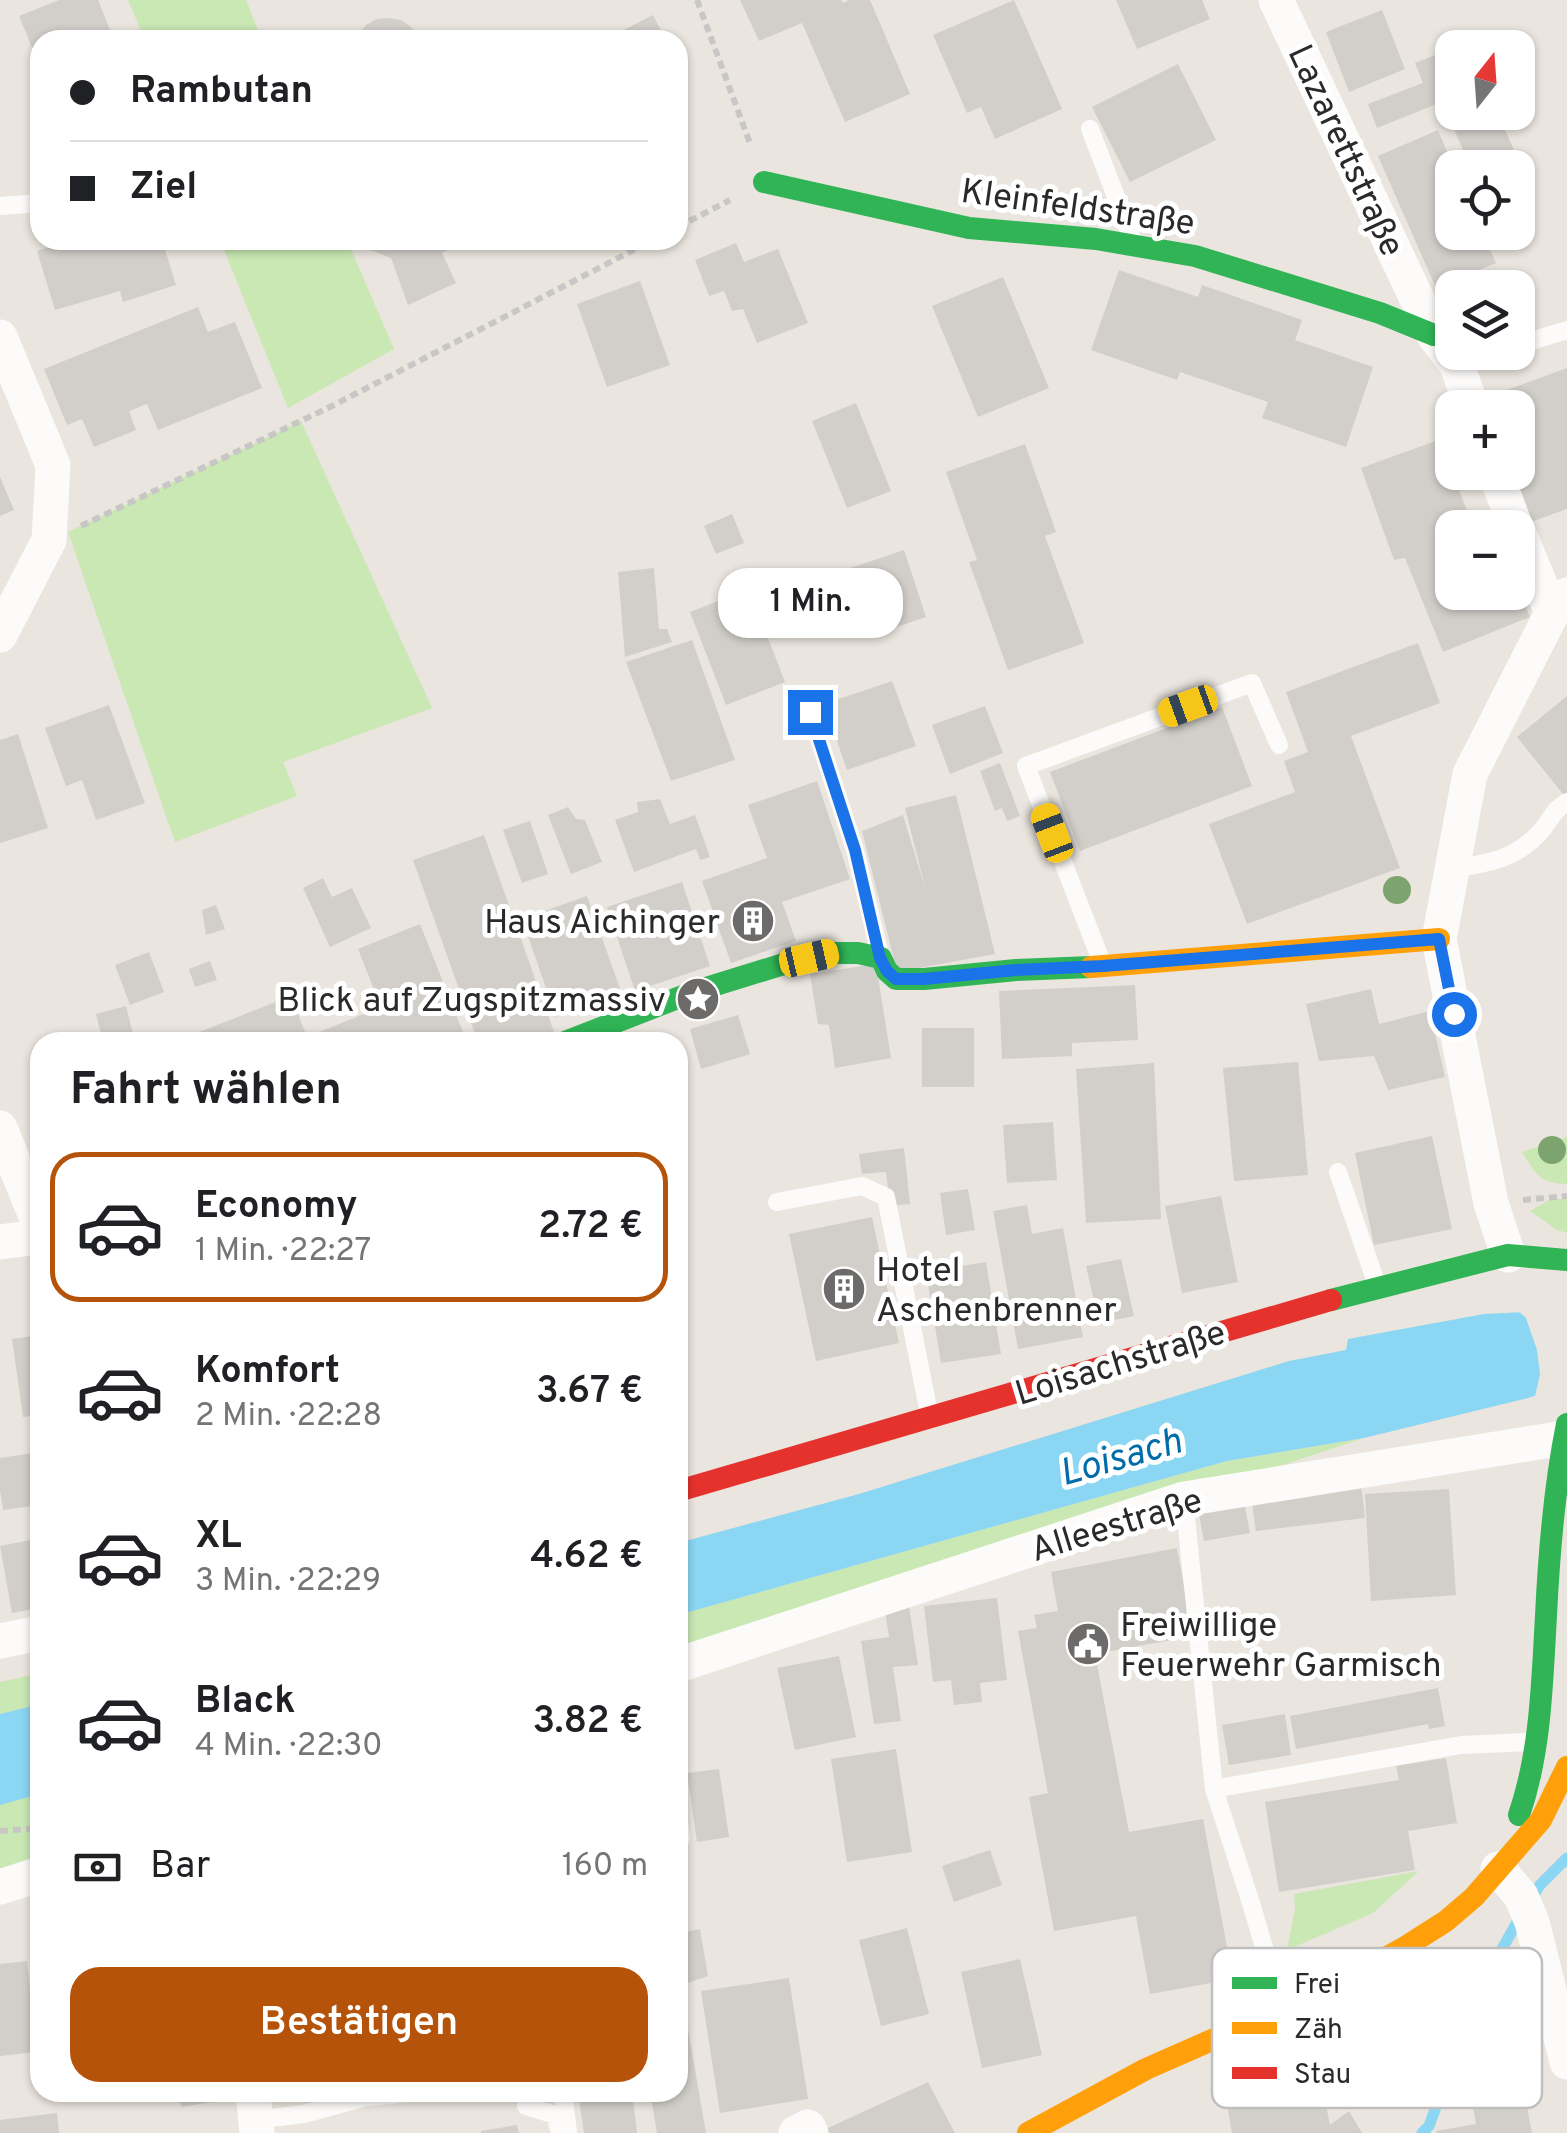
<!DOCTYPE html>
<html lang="de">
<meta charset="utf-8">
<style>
:root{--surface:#fff;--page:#f2f2f2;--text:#202124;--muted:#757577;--line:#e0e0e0;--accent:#b45309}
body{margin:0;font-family:Overpass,sans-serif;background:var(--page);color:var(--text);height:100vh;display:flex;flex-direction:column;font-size:38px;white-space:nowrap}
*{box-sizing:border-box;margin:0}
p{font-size:32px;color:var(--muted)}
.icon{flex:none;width:55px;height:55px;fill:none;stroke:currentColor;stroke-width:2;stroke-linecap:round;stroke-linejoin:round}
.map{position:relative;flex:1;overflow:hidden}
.sheet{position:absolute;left:30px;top:1032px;width:658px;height:1070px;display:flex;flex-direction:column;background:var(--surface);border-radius:30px;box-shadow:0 2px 8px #0004}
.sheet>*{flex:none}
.hud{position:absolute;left:30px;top:30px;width:658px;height:220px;border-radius:30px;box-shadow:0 2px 8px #0004;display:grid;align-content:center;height:220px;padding:0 40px;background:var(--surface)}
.needle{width:65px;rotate:17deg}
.tools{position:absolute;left:1435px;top:30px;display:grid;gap:20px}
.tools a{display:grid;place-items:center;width:100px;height:100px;border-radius:20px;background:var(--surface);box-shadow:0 2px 8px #0004;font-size:50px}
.end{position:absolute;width:45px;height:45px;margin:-22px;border:12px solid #1a73e8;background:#fff;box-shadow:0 0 0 5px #fff}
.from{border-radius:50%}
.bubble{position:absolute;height:70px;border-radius:30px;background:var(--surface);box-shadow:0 2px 8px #0004;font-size:32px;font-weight:600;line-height:70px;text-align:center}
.car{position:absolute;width:30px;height:60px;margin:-30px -15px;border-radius:12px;box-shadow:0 0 8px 2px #0007;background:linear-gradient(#f5c518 24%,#345 0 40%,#f5c518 0 76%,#345 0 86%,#f5c518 0)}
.hud b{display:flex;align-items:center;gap:35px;height:95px;font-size:38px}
.hud b+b{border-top:2px solid var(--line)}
.hud i{width:25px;height:25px;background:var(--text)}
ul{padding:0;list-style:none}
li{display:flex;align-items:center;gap:30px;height:150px;margin:0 20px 15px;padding:0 20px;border:5px solid transparent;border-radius:30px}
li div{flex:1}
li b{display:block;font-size:38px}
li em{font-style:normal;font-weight:600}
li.on{border-color:var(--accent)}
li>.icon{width:90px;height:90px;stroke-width:1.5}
h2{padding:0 40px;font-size:45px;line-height:120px}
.pay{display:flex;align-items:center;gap:25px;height:110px;padding:0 40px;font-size:38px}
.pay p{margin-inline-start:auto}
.primary-button{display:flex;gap:20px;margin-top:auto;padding:20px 40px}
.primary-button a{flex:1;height:115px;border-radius:30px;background:var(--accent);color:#fff;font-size:40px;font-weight:600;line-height:115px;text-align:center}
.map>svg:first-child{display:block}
.green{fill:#c9e8b4}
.water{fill:#8bd6f2}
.pier{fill:#eae5de}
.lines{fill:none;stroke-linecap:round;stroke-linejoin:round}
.stream{stroke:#8bd6f2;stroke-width:11}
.building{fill:#d2cfca}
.path{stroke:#c8c7c6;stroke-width:6;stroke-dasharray:8 5;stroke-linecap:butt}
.lane{stroke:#fcfbfa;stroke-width:18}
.street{stroke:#fcfbfa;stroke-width:35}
.fast{stroke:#30b455;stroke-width:22}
.slow{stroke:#ff9f0a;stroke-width:22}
.jam{stroke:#e5322d;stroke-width:22}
.tree{fill:#7da46e}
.route{stroke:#1a73e8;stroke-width:12}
.labels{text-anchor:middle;stroke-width:10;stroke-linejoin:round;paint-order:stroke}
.street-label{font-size:35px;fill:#2a2a2a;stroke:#fff}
.poi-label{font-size:35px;fill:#2a2a2a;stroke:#fff;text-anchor:end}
.water-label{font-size:38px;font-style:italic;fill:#006ca8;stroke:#fff}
.key{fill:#fff;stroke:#bfbfbf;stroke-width:2.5}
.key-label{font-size:28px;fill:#2a2a2a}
</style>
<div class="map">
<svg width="1567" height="2133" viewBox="0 0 1567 2133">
<rect width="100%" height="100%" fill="#eae5de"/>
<path class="green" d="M128,0H246L262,40H145Z
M220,240H347L394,349L288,408Z
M301,421L432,708L283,762L297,796L175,842L68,532Z
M1567,1137V1184C1539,1183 1536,1174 1522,1152Z
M1551,1199H1567V1233L1557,1230L1530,1211Z
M1364,1438L1262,1472L678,1651V1615L1227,1461Z
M40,1673V1704L0,1714V1682Z
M40,1794V1860L0,1875V1805Z
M1419,1871L1373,1913L1287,1950L1295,1909L1294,1894Z"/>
<path class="water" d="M1567,1310V1385L1528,1398L1364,1438L1227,1461L678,1615V1543L859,1494L1289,1361L1346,1350L1348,1339L1484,1314Z
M40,1704V1794L0,1805V1714Z"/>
<path class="pier" d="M1567,1305V1391L1534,1401L1540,1374L1537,1350L1526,1318L1514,1307Z"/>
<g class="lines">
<path class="stream" d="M1531,1900L1540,1885L1567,1858
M1422,2133L1429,2126L1478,1992L1521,1915"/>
</g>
<path class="building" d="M59,0H98L114,40H40V67L19,16Z
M740,0H841L843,3L849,0H870L910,94L845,122L802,23L759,41Z
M1014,0L1062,109L995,139L981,107L967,113L933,35Z
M1116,0H1202L1210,19L1137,49Z
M1382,10L1405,69L1349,92L1326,32Z
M653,15L666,40H604Z
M389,18L401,20L411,27L419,40H355L366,25L377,19Z
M1443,52L1452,77V98L1377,128L1368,104L1423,83L1415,63Z
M1178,64L1216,140L1130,182L1092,107Z
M1452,110V112H1497L1514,150L1476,168H1471L1447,113Z
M1438,130L1454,168H1452V232H1482L1496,263L1436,288L1378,156Z
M74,240H114L115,243L123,240H162L176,285L123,302L120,291L55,310L37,251Z
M366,240H465L442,253L456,283L408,305L391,258L363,247Z
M736,243L744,262L778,249L808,323L757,343L743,309L732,311L724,291L709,296L695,260Z
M1119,270L1198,297L1202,285L1302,320L1295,340L1373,367L1346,447L1262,418L1268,402L1180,372L1177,380L1091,350Z
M1003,277L1049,388L978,417L932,306Z
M640,281L670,365L607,387L577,304Z
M198,307L208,332L235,322L262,388L158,430L147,404L129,411L136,430L94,447L82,419L67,425L44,369Z
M1567,368V509L1531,522L1513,472H1518V408H1489L1485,398Z
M856,403L891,491L847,508L812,421Z
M1441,439L1473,528H1452V592H1520L1530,617L1443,652L1405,558L1394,560L1361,468Z
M1025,444L1056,532L1045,536L1084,643L1008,670L969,562L977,560L946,472Z
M0,477L14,510L0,516Z
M732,514L744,543L716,554L704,526Z
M904,550L926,617L879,633L873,615L843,625L827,576Z
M654,568L659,629H667L672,642L625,657L618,572Z
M749,589L785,682L726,705L690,612Z
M692,640L735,760L671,781L626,662Z
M1418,643L1440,703L1351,736L1400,868L1247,924L1209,824L1295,792L1284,761L1308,752L1286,692Z
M892,681L916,746L847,770L824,704Z
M1567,696V799L1517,737Z
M109,705L145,803L96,820L82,780L66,786L45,728Z
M985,706L1003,753L950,774L932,725Z
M1222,707L1252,786L1080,851L1050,772Z
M18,734L48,828L0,843V740Z
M1000,763L1020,816L1007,821L1002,808L995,811L980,771Z
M817,781L850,879L782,902L796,941L731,963L702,881L767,858L748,805Z
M956,795L995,954L897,972L862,831L903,815L926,891L905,808Z
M660,799L670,824L695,815L710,857L700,860L696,849L634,872L615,820L638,812L637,802Z
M568,807L576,819L585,820L602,862L571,874L548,815Z
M530,821L548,874L522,883L503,830Z
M484,835L554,1032L523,1042H478L413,860Z
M323,878L332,897L352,888L371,928L330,947L303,888Z
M682,882L710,966L635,991L607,907Z
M587,896L622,994L556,1017L522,919Z
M216,905L225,929L206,935L202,910Z
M420,924L467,1042H174L291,996L307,1037L381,1007L358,949Z
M149,952L164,992L130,1005L115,965Z
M210,961L217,980L195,987L189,969Z
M876,964L891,1058L835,1068L829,1025L818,1024L810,974Z
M1135,985L1138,1040L1072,1043V1056L1002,1059L999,991Z
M1371,989L1379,1024L1430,1011L1445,1077L1388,1090L1374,1056L1319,1061L1306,1004Z
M126,1006L135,1042H103L96,1014Z
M738,1015L750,1054L701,1069L690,1029Z
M922,1028H974V1087H922Z
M1298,1062L1308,1175L1234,1181L1223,1068Z
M1154,1063L1161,1219L1086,1223L1076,1069Z
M1053,1122L1057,1180L1007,1183L1003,1125Z
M1432,1136L1452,1229L1374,1245L1355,1153Z
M904,1148L910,1204L890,1206L886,1172L862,1174L859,1154Z
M968,1189L975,1230L946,1235L940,1193Z
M1221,1196L1238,1282L1182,1293L1165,1206Z
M1027,1205L1032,1234L1063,1228L1083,1337L1018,1349L993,1211Z
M872,1217L899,1343L816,1361L789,1234Z
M1121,1259L1134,1316L1099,1323L1086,1266Z
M986,1262L1001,1354L941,1363L926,1272Z
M40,1335V1415L23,1417L12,1339Z
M40,1452V1505L3,1510L0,1490V1458Z
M1361,1484L1365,1518L1256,1531L1251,1497Z
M1449,1489L1456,1595L1371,1601L1365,1494Z
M1244,1502L1250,1533L1204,1541L1198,1509Z
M40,1538V1608L12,1613L0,1546Z
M1177,1548L1193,1636L1095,1654L1129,1832L1203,1819L1233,1979L1150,1994L1136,1916L1054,1931L1029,1797L1048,1793L1018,1631L1037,1628L1034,1615L1058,1611L1051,1572Z
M997,1598L1007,1680L980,1683L982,1702L954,1705L951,1680L933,1682L924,1606Z
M909,1606L918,1665L893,1667L901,1721L874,1724L861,1641L889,1637L885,1610Z
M839,1656L856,1737L795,1750L777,1668Z
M1438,1688L1445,1726L1429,1729L1428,1724L1296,1749L1290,1716Z
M1285,1714L1291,1755L1229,1765L1222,1725Z
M896,1749L912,1852L847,1862L831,1759Z
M1446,1758L1457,1823L1408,1831L1415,1870L1279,1892L1265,1802L1399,1780L1396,1766Z
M719,1769L729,1837L697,1842L687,1773Z
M990,1850L1002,1885L954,1902L942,1866Z
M678,1917L684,1932L700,1929L708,1976L685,1984L682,1961L678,1962Z
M907,1928L929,2014L881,2026L859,1940Z
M1020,1959L1042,2055L982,2068L961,1972Z
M27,1961L37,2052L0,2056V1964Z
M789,1978L808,2099L720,2113L701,1991Z
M687,2023L706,2133H657L650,2092H678V2024Z
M1516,2049L1532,2133H1437L1436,2131L1476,2124L1464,2059Z
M1317,2060L1330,2125L1349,2111L1362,2133H1232L1222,2077Z
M928,2082L955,2133H817Z
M179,2092H223L224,2100L181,2107Z
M578,2092H632L637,2133H584Z
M57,2113L59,2133H0V2120Z
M517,2125L519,2133H481V2131Z"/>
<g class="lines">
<path class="path" d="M697,0L751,146
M678,227L730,200
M81,526L332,406L653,240
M1523,1200L1567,1196
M0,1831L40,1828
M1519,2063L1534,2059"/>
<path class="lane" d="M1090,129L1133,241
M0,206L40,203
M1518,345L1567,330
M1457,365L1495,352
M810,711L855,850L879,951
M1452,869C1488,863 1515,860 1540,832C1553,818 1549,814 1567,802
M1102,963L1026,766L1252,683L1279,745
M1338,1172L1377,1285
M777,1202L862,1186L886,1197L929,1413
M1184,1499L1214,1789L1251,1903L1280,2002
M1214,1789L1461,1745L1529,1742
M678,1812L681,1839
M563,2092L568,2132
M526,2106L555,2115L560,2133
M254,2120L304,2114L366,2097L421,2092"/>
<path class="street" d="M1276,0L1434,335L1457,365L1472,408
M0,337L53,465L49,540L0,635
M1495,472L1516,528
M1518,531L1552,613
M0,1128L40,1226
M0,1242L40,1237
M1508,1255L1491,1203L1439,939L1470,774L1552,613L1567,595
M0,1641L40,1633
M678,1665L1184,1499L1564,1438
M1498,1869L1521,1896L1532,1922L1567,2062
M0,1887L40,1874
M253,2092L257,2133
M796,2133L808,2127L811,2133"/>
<path class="fast" d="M764,182L969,228L1096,239L1195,256L1380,313L1434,335
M565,1042L693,992L787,963L831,953H858L881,958L887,971L896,979H924L1016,970L1091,967
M1331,1300L1508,1255L1567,1260
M1519,1815C1541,1751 1542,1683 1546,1616C1549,1552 1554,1488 1567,1424"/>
<path class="slow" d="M1091,967L1439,939
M1028,2133L1146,2069L1328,1989L1402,1949L1446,1921L1474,1897L1541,1820L1567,1767"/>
<path class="jam" d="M678,1491L1331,1300"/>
</g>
<g class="tree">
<circle cx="1397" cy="890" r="14"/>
<circle cx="1552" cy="1150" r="14"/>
</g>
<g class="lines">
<path class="route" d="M810,712L855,850L880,958L887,971L896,979H924L1016,970L1103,966L1439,939L1454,1014"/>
</g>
<defs>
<g id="building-disc" transform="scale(2.25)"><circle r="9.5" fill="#6d6b69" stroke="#fff"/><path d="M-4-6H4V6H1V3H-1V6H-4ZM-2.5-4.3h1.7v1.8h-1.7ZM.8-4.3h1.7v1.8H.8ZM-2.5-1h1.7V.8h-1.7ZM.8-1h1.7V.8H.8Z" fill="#fff"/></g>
<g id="sight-disc" transform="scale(2.25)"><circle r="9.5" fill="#6d6b69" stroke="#fff"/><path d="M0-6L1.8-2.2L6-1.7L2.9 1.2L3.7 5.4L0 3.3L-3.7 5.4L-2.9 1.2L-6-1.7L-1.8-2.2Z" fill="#fff"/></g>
<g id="civic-disc" transform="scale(2.25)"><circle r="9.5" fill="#6d6b69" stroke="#fff"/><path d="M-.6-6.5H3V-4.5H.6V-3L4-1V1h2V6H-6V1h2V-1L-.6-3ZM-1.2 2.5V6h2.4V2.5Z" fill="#fff"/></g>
</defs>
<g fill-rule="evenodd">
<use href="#building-disc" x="753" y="921"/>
<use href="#sight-disc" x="698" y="999"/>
<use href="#building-disc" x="844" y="1289"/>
<use href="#civic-disc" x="1088" y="1644"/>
</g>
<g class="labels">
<g class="street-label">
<text transform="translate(1347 150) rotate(65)" y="12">Lazarettstraße</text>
<text transform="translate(1078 206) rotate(8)" y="12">Kleinfeldstraße</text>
<text transform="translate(1120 1362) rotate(-17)" y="12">Loisachstraße</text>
<text transform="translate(1116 1524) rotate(-17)" y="12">Alleestraße</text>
</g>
<g class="poi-label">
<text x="720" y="933">Haus Aichinger</text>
<text x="666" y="1011">Blick auf Zugspitzmassiv</text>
<text x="876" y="1281" text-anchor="start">Hotel<tspan x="876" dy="40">Aschenbrenner</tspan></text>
<text x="1120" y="1636" text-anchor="start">Freiwillige<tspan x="1120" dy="40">Feuerwehr Garmisch</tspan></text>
</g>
<g class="water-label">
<text transform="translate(1120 1456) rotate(-16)" y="13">Loisach</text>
</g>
</g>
<rect x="1212" y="1948" width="330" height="160" rx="15" class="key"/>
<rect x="1232" y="1977" width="45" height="12" fill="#30b455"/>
<rect x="1232" y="2022" width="45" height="12" fill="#ff9f0a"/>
<rect x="1232" y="2067" width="45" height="12" fill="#e5322d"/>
<g class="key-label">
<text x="1294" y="1993">Frei</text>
<text x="1294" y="2038">Zäh</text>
<text x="1294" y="2083">Stau</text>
</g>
</svg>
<div class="tools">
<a><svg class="needle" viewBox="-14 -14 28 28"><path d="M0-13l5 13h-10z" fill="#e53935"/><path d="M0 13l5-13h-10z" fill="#757577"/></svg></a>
<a><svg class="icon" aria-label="locate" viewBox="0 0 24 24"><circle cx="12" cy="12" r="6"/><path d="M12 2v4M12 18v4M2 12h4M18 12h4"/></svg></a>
<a><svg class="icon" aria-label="layers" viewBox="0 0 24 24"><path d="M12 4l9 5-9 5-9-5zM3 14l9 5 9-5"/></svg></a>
<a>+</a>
<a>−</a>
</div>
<i class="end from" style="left:1454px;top:1014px"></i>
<i class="end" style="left:810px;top:712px"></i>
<div class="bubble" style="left:718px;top:568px;width:185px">1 Min.</div>
<i class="car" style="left:1188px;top:706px;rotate:250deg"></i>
<i class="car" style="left:1052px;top:833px;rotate:339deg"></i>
<i class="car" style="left:809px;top:958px;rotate:77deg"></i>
<div class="hud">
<b><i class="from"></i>Rambutan</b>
<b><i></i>Ziel</b>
</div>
<section class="sheet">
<h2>Fahrt wählen</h2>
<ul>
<li class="on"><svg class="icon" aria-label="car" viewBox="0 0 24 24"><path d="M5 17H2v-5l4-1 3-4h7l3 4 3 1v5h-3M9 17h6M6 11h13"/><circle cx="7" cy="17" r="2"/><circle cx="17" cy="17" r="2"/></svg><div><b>Economy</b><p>1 Min. · 22:27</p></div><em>2.72 €</em></li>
<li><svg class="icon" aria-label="car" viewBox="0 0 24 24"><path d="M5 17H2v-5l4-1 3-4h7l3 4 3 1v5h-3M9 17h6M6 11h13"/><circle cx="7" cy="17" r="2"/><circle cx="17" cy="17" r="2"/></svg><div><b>Komfort</b><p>2 Min. · 22:28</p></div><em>3.67 €</em></li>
<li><svg class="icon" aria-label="car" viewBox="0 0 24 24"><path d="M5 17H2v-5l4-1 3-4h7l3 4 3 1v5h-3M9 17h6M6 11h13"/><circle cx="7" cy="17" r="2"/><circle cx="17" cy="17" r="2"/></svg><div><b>XL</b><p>3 Min. · 22:29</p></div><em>4.62 €</em></li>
<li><svg class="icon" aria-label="car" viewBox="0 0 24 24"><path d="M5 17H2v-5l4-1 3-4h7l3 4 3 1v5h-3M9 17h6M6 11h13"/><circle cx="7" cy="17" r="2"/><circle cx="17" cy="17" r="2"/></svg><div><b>Black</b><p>4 Min. · 22:30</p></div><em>3.82 €</em></li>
</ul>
<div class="pay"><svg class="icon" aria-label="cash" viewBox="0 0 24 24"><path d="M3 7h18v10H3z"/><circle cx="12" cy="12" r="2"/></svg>Bar<p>160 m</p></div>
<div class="primary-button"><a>Bestätigen</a></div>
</section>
</div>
